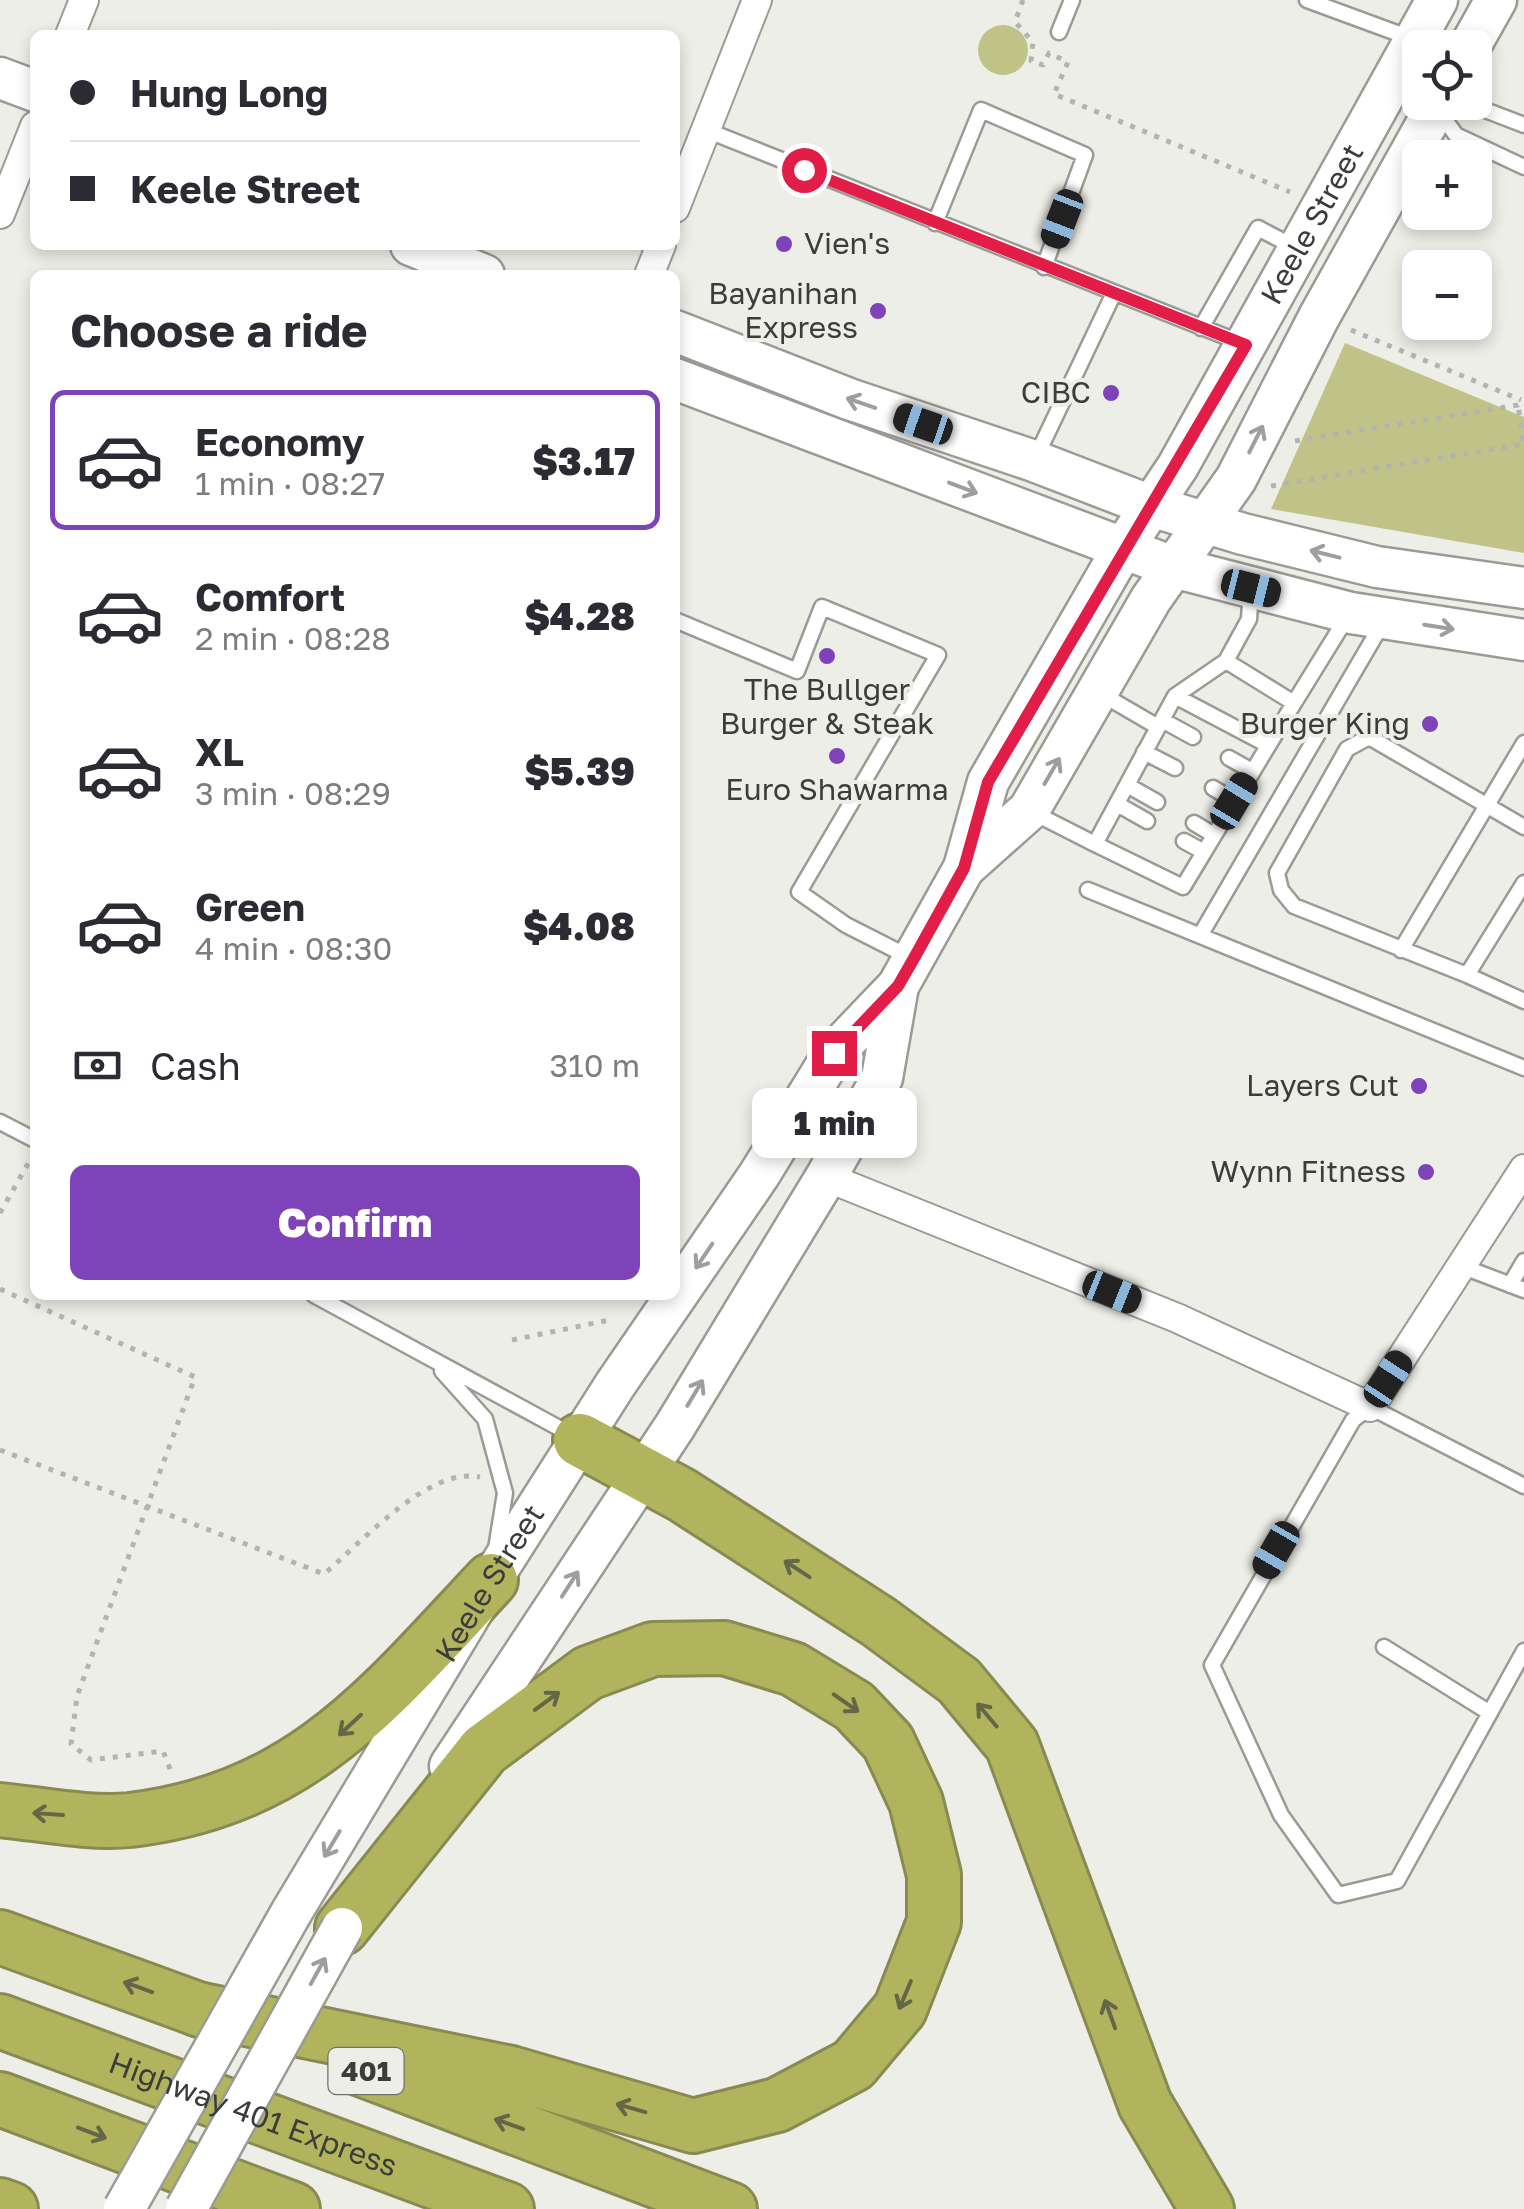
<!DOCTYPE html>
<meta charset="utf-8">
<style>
:root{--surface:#fff;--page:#f7f7f7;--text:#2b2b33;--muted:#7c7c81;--line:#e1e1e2;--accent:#7e43b9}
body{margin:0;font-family:"Golos Text",sans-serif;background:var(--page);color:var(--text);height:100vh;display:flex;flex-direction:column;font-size:38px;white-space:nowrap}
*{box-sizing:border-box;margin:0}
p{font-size:32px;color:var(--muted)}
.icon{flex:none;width:55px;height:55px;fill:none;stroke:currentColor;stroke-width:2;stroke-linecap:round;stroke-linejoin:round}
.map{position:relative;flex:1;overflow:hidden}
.side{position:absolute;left:30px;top:270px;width:650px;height:1030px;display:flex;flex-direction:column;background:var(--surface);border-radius:15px;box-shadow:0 5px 15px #0003}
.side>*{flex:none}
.banner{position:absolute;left:30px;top:30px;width:650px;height:220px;border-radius:15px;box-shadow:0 5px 15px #0003;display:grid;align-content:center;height:220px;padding:0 40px;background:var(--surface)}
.controls{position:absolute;left:1402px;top:30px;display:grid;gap:20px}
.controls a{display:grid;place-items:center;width:90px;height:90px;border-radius:15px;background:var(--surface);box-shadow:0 5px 15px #0003;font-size:50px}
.end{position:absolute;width:45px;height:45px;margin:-22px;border:12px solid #e11d48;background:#fff;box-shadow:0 0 0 5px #fff}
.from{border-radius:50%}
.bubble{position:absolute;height:70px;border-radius:15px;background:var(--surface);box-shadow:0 5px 15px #0003;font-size:32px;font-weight:800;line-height:70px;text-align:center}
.car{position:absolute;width:30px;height:60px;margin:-30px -15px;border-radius:12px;box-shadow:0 0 8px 2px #0007;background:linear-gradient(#222 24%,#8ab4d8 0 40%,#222 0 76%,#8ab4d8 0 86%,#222 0)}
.banner b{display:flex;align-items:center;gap:35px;height:95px;font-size:38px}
.banner b+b{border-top:2px solid var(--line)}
.banner i{width:25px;height:25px;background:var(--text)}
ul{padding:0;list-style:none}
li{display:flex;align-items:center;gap:30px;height:140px;margin:0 20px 15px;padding:0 20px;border:5px solid transparent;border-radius:15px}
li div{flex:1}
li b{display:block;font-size:38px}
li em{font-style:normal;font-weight:800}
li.current{border-color:var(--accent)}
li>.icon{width:90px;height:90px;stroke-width:1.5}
h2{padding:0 40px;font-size:45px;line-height:120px}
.pay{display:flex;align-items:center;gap:25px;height:110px;padding:0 40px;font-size:38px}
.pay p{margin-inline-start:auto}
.button{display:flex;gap:20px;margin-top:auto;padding:20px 40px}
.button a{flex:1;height:115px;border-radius:15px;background:var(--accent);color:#fff;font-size:40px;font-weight:800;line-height:115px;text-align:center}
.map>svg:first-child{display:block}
.green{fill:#c0c387}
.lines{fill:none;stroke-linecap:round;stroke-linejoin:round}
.service-casing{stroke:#9b9b95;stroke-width:19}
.minor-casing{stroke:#9b9b95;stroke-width:32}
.secondary-casing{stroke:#9b9b95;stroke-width:45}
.motorway-casing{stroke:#888a51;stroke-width:58}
.path{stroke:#b4b4af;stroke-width:5;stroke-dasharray:5 8;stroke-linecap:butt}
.service{stroke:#fff;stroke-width:14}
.minor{stroke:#fff;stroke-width:28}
.secondary{stroke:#fff;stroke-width:40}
.motorway{stroke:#b1b45d;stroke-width:52}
.secondary-bridge-casing{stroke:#9b9b95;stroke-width:45;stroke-linecap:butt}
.secondary-bridge{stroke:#fff;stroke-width:40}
.oneway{stroke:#9e9e9c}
.oneway2{stroke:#656646}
.route{stroke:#e11d48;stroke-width:12}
.poi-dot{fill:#7e43b9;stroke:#edeee7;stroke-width:4}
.labels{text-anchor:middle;stroke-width:8;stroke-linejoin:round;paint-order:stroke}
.shield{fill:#edeee7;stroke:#71716e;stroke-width:2.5}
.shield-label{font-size:28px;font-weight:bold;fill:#3c3c3a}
.street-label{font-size:30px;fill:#3c3c3a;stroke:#edeee7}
.poi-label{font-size:30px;fill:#3c3c3a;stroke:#edeee7;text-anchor:end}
</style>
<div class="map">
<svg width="1524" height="2209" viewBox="0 0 1524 2209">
<rect width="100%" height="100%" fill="#edeee7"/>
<path class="green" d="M978 50a25 25 0 1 1 50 0a25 25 0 1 1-50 0Z
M1345,343L1524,417V553L1271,509Z"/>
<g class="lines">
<g class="service-casing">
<path id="service" d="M1307,0L1413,39
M1059,32L1072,0
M1444,107L1472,105L1524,125
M1439,112L1456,135L1524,167
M706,130L1244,344
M935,223L981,110L1085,155L1044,267
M1201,328L1258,228L1294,247
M1036,457L1113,295
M675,620L797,671L822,607L938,655L799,892L846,925L909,957
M1226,661L1294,703L1183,887L1095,844L1175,696L1226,661L1249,619L1251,589
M1098,692L1158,727
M1175,696L1268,745
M1294,703L1349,614
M1162,720L1193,737
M1144,752L1175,768
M1229,758L1252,771
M1127,785L1157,802
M1213,788L1235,801
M1117,804L1147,821
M1034,813L1095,844
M1194,823L1214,835
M1184,841L1204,852
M1524,883L1467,975L1524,1001
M1088,890L1524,1068
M1201,934L1382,624
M1401,950L1524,743
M1467,975L1294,906L1281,890L1277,873L1347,749L1369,737L1524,827
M0,1122L35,1140
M1461,1266L1524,1290
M1510,1285L1524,1261
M314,1295L570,1434
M442,1371L485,1419L505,1493L496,1549
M1524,1486L1370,1407L1353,1420L1212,1665L1281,1815L1338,1895L1397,1881L1524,1651
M1384,1647L1490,1713"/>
</g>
<g class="minor-casing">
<path id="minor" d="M70,35L84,0
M675,208L757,0
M0,214L35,126
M649,275L661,245
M826,1177L1177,1318L1370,1407L1524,1169"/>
</g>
<g class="secondary-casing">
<g id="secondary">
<path d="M1469,48L1496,0"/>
<path d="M0,78L35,91"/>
<path d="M411,245L484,275"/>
<path d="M675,331L849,399L1034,461L1151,506L1243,534L1377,567L1524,588"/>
<path d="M675,379L1173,567L1351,613L1524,640"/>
<path d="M964,868L1029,810L1151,599L1236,479L1319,317L1439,102"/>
<path d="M450,1766L675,1426L826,1177L882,1078L898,986"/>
<path id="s1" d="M291,1913L491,1580L615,1385L759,1175L834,1053L898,986L964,868L988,782L1122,550L1178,466L1437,0"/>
</g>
</g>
<g class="motorway-casing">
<g id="motorway">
<path d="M580,1440L682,1495L879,1622L959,1681L1012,1745L1145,2104L1207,2209"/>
<path d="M0,1810C41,1814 89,1824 130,1820C303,1799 380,1698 491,1580"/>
<path d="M0,1937L228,2020"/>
<path d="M197,2009L511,2073L693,2126L777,2105L853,2065L900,2009L934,1922V1875L916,1802L888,1742L854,1706L793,1669L724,1648L653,1649L588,1673L484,1750L342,1928"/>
<path id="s2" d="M0,2021L507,2209"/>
<path d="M358,2068L730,2209"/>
<path d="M0,2099L293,2209"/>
<path d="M0,2205L11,2209"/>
</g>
</g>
<path class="path" d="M1023,0L1015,22L1033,42L1031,61L1043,65L1049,53L1068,62L1054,94L1290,192
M275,35L277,30
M1351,330L1521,400
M1295,441L1518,405L1522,400
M1271,486L1524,444L1518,405
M0,1213L30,1160
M0,1289L195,1377L77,1696L71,1744L91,1760L163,1751L172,1774
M512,1340L610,1320
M0,1450L324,1574C362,1542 429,1466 480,1477"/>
<use href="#service" class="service"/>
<use href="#minor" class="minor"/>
<use href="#secondary" class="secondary"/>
<use href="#motorway" class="motorway"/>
<g class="secondary-bridge-casing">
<path id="secondary-bridge" d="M124,2209L291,1913
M186,2209L342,1928"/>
</g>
<use href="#secondary-bridge" class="secondary-bridge"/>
</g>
<defs><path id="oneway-shaft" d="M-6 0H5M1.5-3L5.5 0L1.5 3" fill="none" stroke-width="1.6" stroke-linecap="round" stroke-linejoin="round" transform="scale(2.5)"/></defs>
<g class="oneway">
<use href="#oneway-shaft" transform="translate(861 403) rotate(-161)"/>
<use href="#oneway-shaft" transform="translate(1256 439) rotate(-63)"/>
<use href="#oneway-shaft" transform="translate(963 488) rotate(21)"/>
<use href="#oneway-shaft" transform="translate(1325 554) rotate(-166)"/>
<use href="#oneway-shaft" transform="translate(1439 627) rotate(9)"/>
<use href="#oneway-shaft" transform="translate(1052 771) rotate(-60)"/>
<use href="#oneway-shaft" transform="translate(704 1256) rotate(124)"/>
<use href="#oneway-shaft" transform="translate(695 1393) rotate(-59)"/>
<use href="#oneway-shaft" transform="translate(570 1584) rotate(-57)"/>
<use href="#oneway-shaft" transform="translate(332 1844) rotate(121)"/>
<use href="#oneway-shaft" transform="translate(318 1971) rotate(-61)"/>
</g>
<g class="oneway2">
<use href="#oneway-shaft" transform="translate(797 1569) rotate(-147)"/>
<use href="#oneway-shaft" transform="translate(547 1701) rotate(-36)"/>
<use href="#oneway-shaft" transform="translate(846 1703) rotate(35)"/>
<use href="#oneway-shaft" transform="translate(987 1715) rotate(-130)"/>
<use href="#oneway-shaft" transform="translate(350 1725) rotate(137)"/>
<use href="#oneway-shaft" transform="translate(48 1814) rotate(-176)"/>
<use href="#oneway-shaft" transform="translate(138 1987) rotate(-160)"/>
<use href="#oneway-shaft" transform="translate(905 1995) rotate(113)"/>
<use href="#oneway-shaft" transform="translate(1110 2014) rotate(-110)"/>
<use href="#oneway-shaft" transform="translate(631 2108) rotate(-164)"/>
<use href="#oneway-shaft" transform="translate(509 2124) rotate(-160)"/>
<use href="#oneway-shaft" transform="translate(92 2133) rotate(21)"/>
</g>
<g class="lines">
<path class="route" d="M804,170L1246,345L988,782L964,868L913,960L898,986L834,1053"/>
</g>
<g class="poi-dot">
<circle cx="784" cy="244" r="10"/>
<circle cx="878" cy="311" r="10"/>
<circle cx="1111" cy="393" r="10"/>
<circle cx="827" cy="656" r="10"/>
<circle cx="1430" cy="724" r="10"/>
<circle cx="837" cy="756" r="10"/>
<circle cx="1419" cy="1086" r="10"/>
<circle cx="1426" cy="1172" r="10"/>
</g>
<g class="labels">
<rect class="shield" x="328.5" y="2048" width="75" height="46" rx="8"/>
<g class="shield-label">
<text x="366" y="2081">401</text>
</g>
<g class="street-label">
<text dy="10" stroke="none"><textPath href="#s1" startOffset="1980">Keele Street</textPath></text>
<text dy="10" stroke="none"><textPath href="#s1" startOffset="385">Keele Street</textPath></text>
<text dy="10" stroke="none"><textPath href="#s2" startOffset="270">Highway 401 Express</textPath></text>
</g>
<g class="poi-label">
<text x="804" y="254" text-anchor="start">Vien's</text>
<text x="858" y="304">Bayanihan<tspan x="858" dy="34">Express</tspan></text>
<text x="1091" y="403">CIBC</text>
<text x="827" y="700" text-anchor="middle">The Bullger<tspan x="827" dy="34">Burger &amp; Steak</tspan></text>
<text x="1410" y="734">Burger King</text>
<text x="837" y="800" text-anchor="middle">Euro Shawarma</text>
<text x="1399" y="1096">Layers Cut</text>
<text x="1406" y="1182">Wynn Fitness</text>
</g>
</g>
</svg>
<div class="controls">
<a><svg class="icon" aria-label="locate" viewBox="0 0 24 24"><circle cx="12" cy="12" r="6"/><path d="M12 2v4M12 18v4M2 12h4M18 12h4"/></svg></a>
<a>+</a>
<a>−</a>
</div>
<i class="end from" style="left:804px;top:170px"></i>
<i class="end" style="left:834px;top:1053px"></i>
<div class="bubble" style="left:752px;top:1088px;width:165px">1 min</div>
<i class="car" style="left:1062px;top:219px;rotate:201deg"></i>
<i class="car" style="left:923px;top:424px;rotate:289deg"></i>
<i class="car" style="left:1251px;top:588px;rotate:104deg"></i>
<i class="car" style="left:1234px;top:801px;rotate:31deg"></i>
<i class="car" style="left:1112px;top:1292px;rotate:112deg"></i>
<i class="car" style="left:1388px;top:1379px;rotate:33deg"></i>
<i class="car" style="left:1276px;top:1550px;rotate:210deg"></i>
<div class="banner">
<b><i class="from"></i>Hung Long</b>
<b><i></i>Keele Street</b>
</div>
<section class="side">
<h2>Choose a ride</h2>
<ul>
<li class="current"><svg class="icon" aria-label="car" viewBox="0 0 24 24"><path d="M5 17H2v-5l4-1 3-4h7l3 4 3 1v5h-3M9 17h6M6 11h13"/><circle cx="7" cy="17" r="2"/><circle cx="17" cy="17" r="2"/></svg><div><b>Economy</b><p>1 min · 08:27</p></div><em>$3.17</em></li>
<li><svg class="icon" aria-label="car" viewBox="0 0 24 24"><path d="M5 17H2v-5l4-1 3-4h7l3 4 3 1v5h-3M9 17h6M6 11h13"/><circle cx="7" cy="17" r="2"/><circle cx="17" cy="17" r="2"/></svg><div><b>Comfort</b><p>2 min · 08:28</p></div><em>$4.28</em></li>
<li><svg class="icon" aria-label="car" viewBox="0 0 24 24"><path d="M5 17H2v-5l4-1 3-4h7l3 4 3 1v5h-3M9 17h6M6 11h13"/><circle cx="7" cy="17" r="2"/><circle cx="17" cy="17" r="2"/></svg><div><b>XL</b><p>3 min · 08:29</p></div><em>$5.39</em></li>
<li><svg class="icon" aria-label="car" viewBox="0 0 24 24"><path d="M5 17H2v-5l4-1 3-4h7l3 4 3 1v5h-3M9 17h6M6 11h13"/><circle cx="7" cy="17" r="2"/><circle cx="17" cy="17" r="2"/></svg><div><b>Green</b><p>4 min · 08:30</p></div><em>$4.08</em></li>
</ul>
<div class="pay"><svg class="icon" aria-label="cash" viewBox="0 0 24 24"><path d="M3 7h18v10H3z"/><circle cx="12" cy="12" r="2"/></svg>Cash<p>310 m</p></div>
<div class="button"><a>Confirm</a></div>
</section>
</div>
